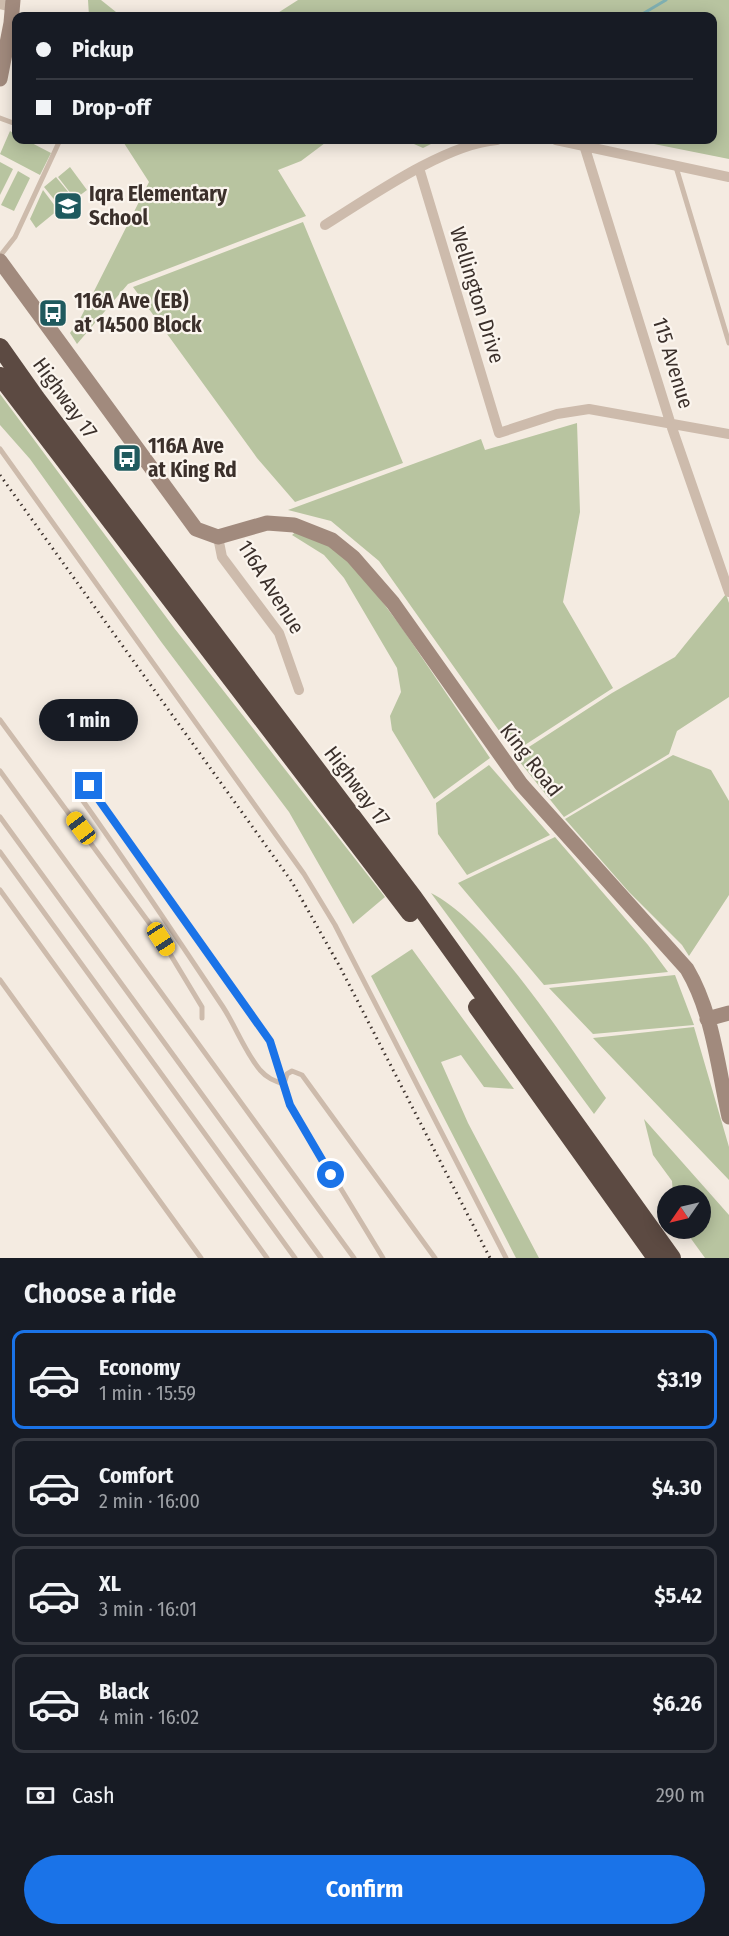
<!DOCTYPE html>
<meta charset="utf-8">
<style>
:root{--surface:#171b24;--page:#242831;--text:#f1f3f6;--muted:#9ea1a6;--line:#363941;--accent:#1a73e8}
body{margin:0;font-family:"Fira Sans Condensed",sans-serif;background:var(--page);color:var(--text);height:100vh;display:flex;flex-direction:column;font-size:22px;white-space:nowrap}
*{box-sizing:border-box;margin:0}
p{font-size:20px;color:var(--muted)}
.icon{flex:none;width:33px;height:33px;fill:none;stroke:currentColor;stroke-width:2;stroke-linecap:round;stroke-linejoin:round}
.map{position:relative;height:1258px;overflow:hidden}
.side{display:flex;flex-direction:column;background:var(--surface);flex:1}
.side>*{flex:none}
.guide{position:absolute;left:12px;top:12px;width:705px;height:132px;border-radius:12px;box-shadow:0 3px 15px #0003;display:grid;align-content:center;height:132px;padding:0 24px;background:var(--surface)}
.needle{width:39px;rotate:236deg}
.fabs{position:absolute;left:657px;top:1185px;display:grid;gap:12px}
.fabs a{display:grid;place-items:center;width:54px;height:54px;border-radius:50%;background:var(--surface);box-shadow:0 3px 15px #0003;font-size:30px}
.end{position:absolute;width:27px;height:27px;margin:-14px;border:8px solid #1a73e8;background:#fff;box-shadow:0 0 0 3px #fff}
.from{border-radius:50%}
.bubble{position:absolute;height:42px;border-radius:21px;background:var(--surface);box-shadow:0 3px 15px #0003;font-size:20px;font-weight:700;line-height:42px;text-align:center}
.car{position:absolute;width:18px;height:36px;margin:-18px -9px;border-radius:8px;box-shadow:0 0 4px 2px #0007;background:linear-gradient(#f5c518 24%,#345 0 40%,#f5c518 0 76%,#345 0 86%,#f5c518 0)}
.guide b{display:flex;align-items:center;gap:21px;height:57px;font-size:22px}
.guide b+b{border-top:2px solid var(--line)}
.guide i{width:15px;height:15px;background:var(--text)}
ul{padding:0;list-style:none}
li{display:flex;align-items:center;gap:18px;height:99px;margin:0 12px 9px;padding:0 12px;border:3px solid var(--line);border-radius:12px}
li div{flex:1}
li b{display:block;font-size:22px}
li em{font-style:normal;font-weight:700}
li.selected{border-color:var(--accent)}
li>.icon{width:54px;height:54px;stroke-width:1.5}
h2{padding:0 24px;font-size:27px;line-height:72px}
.pay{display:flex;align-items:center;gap:15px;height:66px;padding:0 24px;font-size:22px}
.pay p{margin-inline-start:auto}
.cta{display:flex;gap:12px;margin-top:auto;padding:12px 24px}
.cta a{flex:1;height:69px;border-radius:36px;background:var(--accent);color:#fff;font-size:24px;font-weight:700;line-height:69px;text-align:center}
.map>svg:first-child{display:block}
.green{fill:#b8c4a0}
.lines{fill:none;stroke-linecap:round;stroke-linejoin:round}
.stream{stroke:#7fb0b2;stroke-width:3}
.lane{stroke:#cdbbac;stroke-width:5}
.street{stroke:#cdbbac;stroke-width:10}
.secondary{stroke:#a18a7d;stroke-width:15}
.highway{stroke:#5c4a42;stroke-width:18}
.rail{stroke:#3b302b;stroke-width:3;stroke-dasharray:1.5 4.5;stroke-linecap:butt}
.route{stroke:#1a73e8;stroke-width:8}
.labels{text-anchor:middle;stroke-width:4.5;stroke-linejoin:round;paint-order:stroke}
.poi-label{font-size:21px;font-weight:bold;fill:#3b302b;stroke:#fbf5ee;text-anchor:start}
.street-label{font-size:21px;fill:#3b302b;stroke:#fbf5ee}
</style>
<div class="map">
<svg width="729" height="1258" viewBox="0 0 729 1258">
<rect width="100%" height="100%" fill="#f4ebe1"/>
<path class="green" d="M88,0H101L121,16H89Z
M298,0H729V159L634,140H712V16H273Z
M10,131L16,135V140H26L51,153L40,175L0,154Z
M122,140H329L301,161L278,170L306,216L128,284L77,344L70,333L80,319L149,182Z
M405,140H439L423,148Z
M0,162L13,169L0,195Z
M70,167L87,190L75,199L58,177Z
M18,171L30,178L14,211L1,205Z
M56,177L74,199L62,209L44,187Z
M43,190L58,210L36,228L30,219Z
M303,222L403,463L295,502L257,458L133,287Z
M0,394L175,629L385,897L353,924L289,812L162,643L30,459L0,425Z
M577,423L580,512L563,602L613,688L514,752L379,561L331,521L288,510L481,439L485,450Z
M298,530L329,545L360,572L402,628L490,758L434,799L392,730L390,716L401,692L397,668L344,578L324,555L292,535Z
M726,594L729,603V697L677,731L669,754L564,817L515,756L612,693L675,657Z
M673,755L711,770L729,801V895L689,956L682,945L629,892L565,819Z
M489,765L550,835L467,875L438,834L436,803Z
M555,837L648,945L668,972L544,985L458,883Z
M431,893C490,922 566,1042 606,1098L594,1114Z
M412,949L514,1089L484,1087L461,1055L441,1062L468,1123L539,1258H516L371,976Z
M675,975L694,1025L593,1034L549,988Z
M694,1027L729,1147V1180L593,1038Z
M644,1119L729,1215V1258H705L684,1229L700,1228V1196L673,1195L672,1181L653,1155Z"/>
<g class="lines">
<path class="stream" d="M639,16L666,0"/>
<path class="lane" d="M0,118L16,124
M676,167L729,343
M0,256L15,237L60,140
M0,449L304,874L335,925L506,1258
M0,720L161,939L202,1007V1018
M0,771L354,1258
M78,794C128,864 175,935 223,1007C236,1027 245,1052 260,1070C267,1078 274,1081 284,1084L270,1041L89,786
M0,817L321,1258
M0,852L295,1258
M0,890L267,1258
M0,980L201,1258
M383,1258L290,1105L284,1084L287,1074L292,1071L302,1075L435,1258"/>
<path class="street" d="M0,4L12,7
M556,140L729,177
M584,145L671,425L729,592
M419,168L499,433L557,414L589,409L729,434
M325,225C370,197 445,144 497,140
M218,537L222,557L279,633L299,690"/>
<path class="secondary" d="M0,79L11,23L13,0
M0,261L196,529L218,537L267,523L294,525L332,540L353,557L393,603L521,784L687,969C713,1013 718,1068 729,1117
M707,1019L729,1013"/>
<path class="highway" d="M0,347L36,398L414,898L672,1258
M0,376L410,913
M477,1007L656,1258"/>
<path class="rail" d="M0,475L292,882L340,967L490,1258"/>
</g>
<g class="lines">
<path class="route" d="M89,786L270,1041L290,1105L331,1175"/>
</g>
<defs>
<g id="school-square" transform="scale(1.5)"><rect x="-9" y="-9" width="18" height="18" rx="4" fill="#1f5a5e" stroke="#fbf5ee"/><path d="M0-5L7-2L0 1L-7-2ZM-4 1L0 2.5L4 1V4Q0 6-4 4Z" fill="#fff"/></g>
<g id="bus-square" transform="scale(1.5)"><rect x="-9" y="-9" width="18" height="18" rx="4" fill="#1f5a5e" stroke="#fbf5ee"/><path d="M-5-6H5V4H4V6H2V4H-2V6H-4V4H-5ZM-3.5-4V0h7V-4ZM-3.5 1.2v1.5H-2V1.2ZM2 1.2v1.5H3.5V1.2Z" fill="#fff"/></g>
</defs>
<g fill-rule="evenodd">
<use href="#school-square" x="68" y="206"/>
<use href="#bus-square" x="53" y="313"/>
<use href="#bus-square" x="127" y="458"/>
</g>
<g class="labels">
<g class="poi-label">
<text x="89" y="201">Iqra Elementary<tspan x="89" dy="24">School</tspan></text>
<text x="74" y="308">116A Ave (EB)<tspan x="74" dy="24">at 14500 Block</tspan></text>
<text x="148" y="453">116A Ave<tspan x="148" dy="24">at King Rd</tspan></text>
</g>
<g class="street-label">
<text transform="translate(477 295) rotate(73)" y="7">Wellington Drive</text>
<text transform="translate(673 363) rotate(73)" y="7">115 Avenue</text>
<text transform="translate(65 398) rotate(54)" y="7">Highway 17</text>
<text transform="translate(271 587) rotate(58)" y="7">116A Avenue</text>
<text transform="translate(531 760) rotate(52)" y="7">King Road</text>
<text transform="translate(357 786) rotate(53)" y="7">Highway 17</text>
</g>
</g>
</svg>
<div class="fabs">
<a><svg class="needle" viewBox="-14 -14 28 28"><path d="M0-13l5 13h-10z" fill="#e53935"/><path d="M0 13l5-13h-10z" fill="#9ea1a6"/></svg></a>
</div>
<i class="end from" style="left:331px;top:1175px"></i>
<i class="end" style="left:89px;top:786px"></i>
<div class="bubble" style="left:39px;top:699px;width:99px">1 min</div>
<i class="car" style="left:81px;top:828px;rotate:323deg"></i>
<i class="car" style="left:161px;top:939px;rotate:147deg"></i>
<div class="guide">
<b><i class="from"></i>Pickup</b>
<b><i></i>Drop-off</b>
</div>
</div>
<section class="side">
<h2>Choose a ride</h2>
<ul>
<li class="selected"><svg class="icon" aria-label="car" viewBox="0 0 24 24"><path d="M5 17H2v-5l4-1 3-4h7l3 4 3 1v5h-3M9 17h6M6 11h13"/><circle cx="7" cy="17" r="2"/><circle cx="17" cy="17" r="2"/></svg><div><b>Economy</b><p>1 min · 15:59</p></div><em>$3.19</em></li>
<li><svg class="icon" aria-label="car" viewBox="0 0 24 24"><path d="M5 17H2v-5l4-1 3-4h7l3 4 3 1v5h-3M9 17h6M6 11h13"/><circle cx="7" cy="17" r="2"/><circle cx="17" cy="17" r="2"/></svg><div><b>Comfort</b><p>2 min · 16:00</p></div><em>$4.30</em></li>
<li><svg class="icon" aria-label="car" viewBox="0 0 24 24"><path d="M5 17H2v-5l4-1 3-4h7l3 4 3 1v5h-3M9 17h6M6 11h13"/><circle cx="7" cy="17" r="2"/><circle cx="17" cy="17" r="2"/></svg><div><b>XL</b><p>3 min · 16:01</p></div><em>$5.42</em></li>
<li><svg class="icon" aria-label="car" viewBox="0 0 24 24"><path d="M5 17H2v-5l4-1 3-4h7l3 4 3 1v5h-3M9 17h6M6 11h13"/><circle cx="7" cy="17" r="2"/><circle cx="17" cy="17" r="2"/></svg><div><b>Black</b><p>4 min · 16:02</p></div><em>$6.26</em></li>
</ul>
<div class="pay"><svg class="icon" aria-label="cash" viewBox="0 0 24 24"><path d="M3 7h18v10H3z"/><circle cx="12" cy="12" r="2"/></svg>Cash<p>290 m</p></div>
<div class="cta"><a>Confirm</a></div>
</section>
